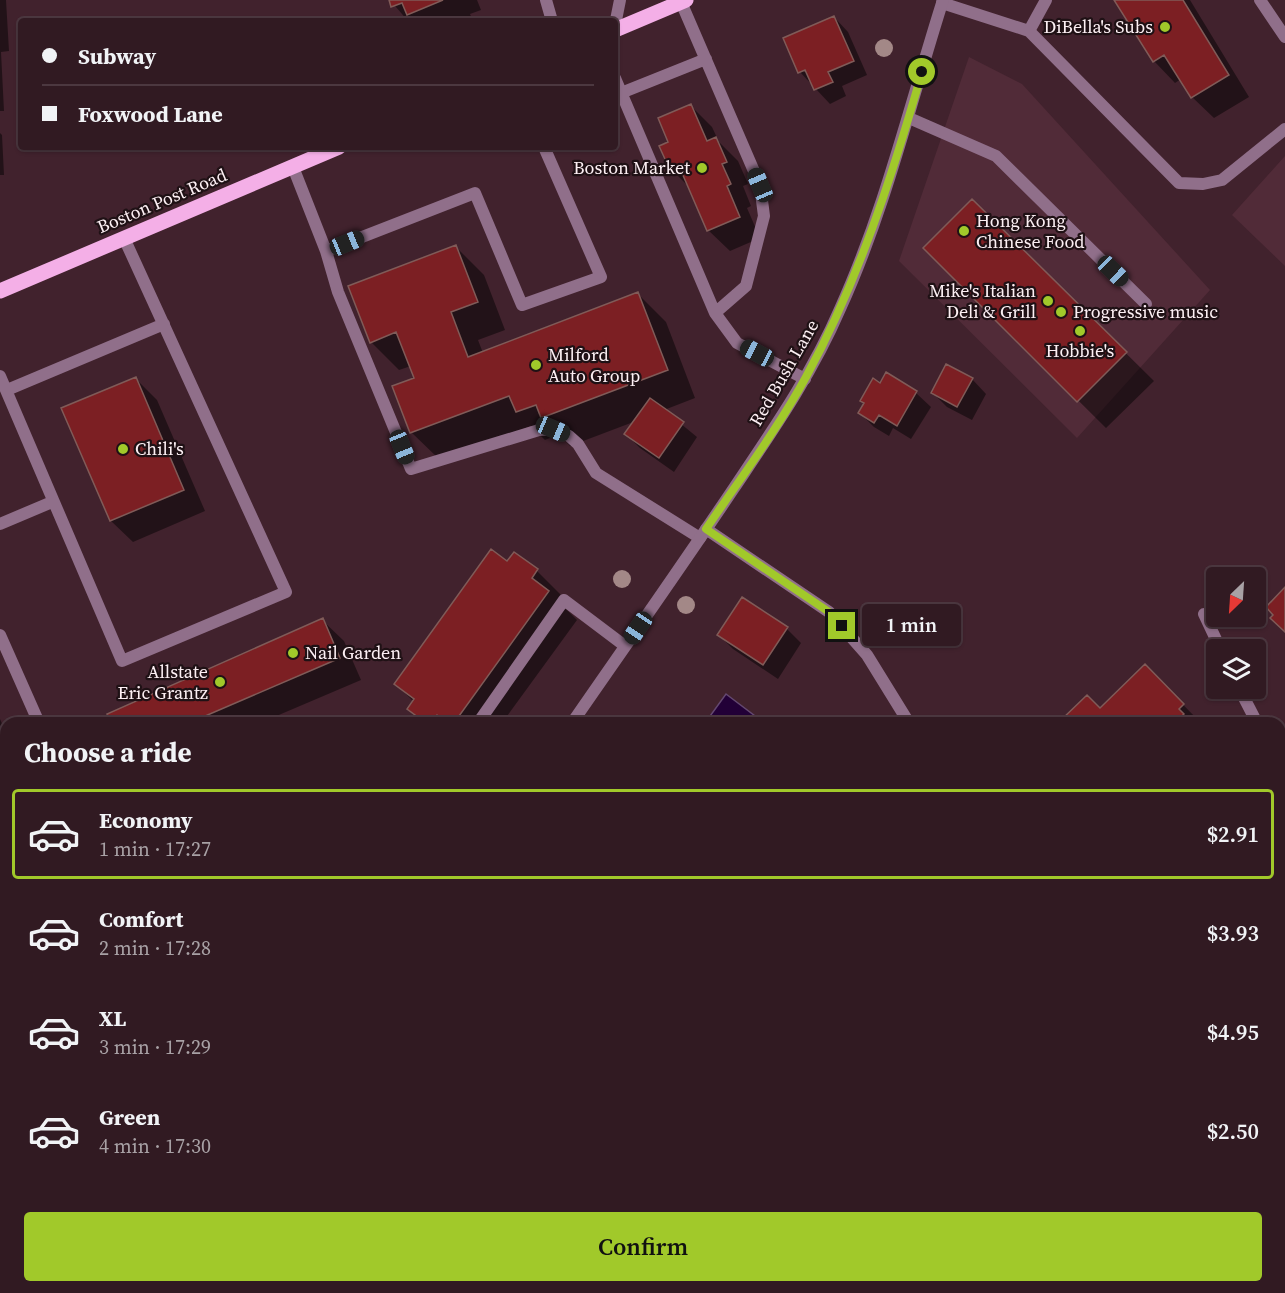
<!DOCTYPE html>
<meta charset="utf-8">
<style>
:root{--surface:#311a22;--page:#39232a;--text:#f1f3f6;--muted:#a8a1a5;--line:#4c3840;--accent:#a1c92a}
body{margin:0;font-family:"Source Serif 4",serif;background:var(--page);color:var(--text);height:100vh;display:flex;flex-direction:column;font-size:22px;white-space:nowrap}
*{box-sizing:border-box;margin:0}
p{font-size:20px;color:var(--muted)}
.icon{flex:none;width:33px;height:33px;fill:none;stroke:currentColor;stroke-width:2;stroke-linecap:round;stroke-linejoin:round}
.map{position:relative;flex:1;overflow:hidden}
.panel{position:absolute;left:0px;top:717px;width:1286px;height:576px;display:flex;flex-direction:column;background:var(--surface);border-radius:18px 18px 0 0;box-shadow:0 2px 4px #0004,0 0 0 2px var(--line)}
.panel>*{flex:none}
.banner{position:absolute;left:18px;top:18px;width:600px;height:132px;border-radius:6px;box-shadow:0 2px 4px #0004,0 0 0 2px var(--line);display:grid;align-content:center;height:132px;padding:0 24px;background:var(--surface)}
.needle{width:39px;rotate:205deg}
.tools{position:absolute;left:1206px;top:567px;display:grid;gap:12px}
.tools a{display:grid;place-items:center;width:60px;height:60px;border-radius:6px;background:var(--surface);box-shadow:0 2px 4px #0004,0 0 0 2px var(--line);font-size:30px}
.end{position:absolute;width:27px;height:27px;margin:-14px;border:8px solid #a1c92a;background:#111;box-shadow:0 0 0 3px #111}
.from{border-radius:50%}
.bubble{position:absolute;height:42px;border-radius:6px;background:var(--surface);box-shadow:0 2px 4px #0004,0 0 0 2px var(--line);font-size:20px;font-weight:600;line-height:42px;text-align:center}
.car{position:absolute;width:18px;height:36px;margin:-18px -9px;border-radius:8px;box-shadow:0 0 4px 2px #0007;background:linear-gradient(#222 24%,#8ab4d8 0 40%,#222 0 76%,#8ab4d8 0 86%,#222 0)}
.banner b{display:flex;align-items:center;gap:21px;height:57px;font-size:22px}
.banner b+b{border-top:2px solid var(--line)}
.banner i{width:15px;height:15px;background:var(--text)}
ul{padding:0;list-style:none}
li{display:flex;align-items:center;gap:18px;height:90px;margin:0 12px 9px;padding:0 12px;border:3px solid transparent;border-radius:6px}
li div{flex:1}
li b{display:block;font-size:22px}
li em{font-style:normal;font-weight:600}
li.current{border-color:var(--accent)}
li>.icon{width:54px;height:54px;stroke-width:1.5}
h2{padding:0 24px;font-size:27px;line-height:72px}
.action{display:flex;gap:12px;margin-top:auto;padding:12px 24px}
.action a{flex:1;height:69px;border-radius:6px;background:var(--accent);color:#111;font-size:24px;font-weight:600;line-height:69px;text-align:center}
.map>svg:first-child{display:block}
.built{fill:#512b38}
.water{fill:#220037;stroke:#644870;stroke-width:1.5}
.shadow{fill:#0007}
.building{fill:#7c1f23;stroke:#805b58;stroke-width:1.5}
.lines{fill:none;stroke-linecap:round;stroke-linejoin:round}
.service{stroke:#906f8a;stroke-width:12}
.minor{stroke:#906f8a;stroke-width:12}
.tertiary{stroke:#906f8a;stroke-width:12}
.primary{stroke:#f4afe7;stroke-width:15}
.tree{fill:#a38887}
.route{stroke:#a1c92a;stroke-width:8}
.poi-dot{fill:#a1c92a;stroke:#1f1115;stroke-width:2}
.labels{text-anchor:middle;stroke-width:4.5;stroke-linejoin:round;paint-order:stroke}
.poi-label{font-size:18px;fill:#fdf0f4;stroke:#1f1115;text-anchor:start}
.street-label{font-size:18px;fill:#fdf0f4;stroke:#1f1115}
</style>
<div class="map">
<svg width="1285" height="1293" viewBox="0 0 1285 1293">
<rect width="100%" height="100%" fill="#41222d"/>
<path class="built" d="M969,57L1022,84L1210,290L1077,438L899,261Z
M1285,156V266L1232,215Z"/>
<path class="water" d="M726,694L759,719L757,723H705Z"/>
<path class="shadow" d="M0,0H6L9,51L1,52L4,111H0Z
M390,0H477L481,10L470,14L473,21H408Z
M1116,0H1190L1249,97L1214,118L1192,97L1181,79L1175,83L1154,61Z
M834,17L848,32L867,75L842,86L846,96L830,104L800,72Z
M691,106L712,127L719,142L738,161L748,184L743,186L751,206L747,208L760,238L730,251L708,230L690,188L671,169L670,143Z
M0,133L2,135L4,175H0Z
M972,201L1154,381L1106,428L925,248Z
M456,247L484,275L505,330L478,340L483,353L638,294L666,322L695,398L664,410L697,437L674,472L640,448L626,434L636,421L570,446L559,434L545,440L531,426L440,460L411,432L416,378L411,366L399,370L371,342Z
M887,374L916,393L931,407L911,439L893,428L889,436L874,427L860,413Z
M135,378L157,400L205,511L133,542L111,521L63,409Z
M972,379L986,394L972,420L947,407L933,393Z
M508,563L537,571L565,599L561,604L577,620L502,723H423L409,709L414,702L396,684Z
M742,599L787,629L801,643L778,679L733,649L719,635Z
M322,620L344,641L361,680L260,723H114Z
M1145,666L1201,723H1060L1100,710Z
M0,719L6,733V903L0,906Z
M1280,885L1285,893V905L1280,909Z
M0,1010L6,1019L0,1025Z
M0,1048L6,1055V1089L0,1094Z
M0,1096L6,1104L0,1112Z
M547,1287H643L649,1293H541Z
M800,1287H867L871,1293H795Z
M1085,1287H1110L1106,1293H1093Z"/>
<path class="building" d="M389,0H443L407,15L402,3L391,7Z
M1114,0H1183L1229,75L1191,98L1164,55L1153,62Z
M834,16L854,61L828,72L833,82L814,90L805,70L798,73L783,38Z
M691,104L707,141L716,137L727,162L722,164L731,184L727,186L740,217L707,231L679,166L670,170L659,146L668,142L658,118Z
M972,199L1127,352L1077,402L923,248Z
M456,245L478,302L451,312L468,357L638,292L668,370L541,418L536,405L516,412L509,396L410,433L392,386L414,378L396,332L370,343L348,286Z
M946,364L973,378L957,407L931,393Z
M886,372L917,391L897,426L879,415L874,423L858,413L864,403L860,401L873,378L880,383Z
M136,377L184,490L110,521L61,408Z
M650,398L684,422L659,458L624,434Z
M491,549L507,561L514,552L538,569L532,578L549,591L454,723H447L437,715L431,723H426L407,709L414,699L394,684Z
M1285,587V632L1270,618L1273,615L1266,607Z
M742,597L788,627L763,665L717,635Z
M323,618L340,658L189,723H113L107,714Z
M1145,664L1184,704L1179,709L1184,714L1174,723H1058L1087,695L1100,708Z
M0,752L6,766V864L0,866Z
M421,1287H470L473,1290L475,1287H517L524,1293H416Z
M545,1287H640L634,1293H539Z
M797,1287H863L867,1293H793L792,1291Z"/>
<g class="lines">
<path class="service" d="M546,0L552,21
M1260,0L1285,37
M681,2L760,185L764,216L746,286L715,313
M942,3L1029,31L1179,183L1203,184L1222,180L1285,129
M615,25L620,0
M1029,31L1046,0
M615,78L715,313L737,343L805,379
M621,93L706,59
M909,118L996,156L1146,304
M293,167L326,251L475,193L522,305L601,277L544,147
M326,251L338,292L411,469L539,430L553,429L569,436L578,444L596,473L700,538
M0,376L122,661L286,592L124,238
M7,390L164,324
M0,524L52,502
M0,635L39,723
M478,723L564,600L625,646"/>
<path class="minor" d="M706,529L829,612L867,655L909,723
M1204,614L1221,650
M1239,688L1257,723
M1280,750L1285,754
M85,1287L89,1293
M966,1287L971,1291
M701,1293L708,1287"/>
<path class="tertiary" d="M572,723C626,645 681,567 734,488C773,430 812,374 840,309C885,210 910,104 943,0
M0,1236L6,1232"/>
<path class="primary" d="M615,30L686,0
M0,291L339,147"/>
</g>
<g class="tree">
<circle cx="884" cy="48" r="9"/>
<circle cx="622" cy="579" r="9"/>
<circle cx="686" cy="605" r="9"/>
</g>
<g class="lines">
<path class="route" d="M842,626L829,612L706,529C740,479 777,430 806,377C858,282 892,177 922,72"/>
</g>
<g class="poi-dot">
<circle cx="1165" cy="27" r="6"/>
<circle cx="702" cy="168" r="6"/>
<circle cx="964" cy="231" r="6"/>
<circle cx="1048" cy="301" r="6"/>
<circle cx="1061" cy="312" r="6"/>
<circle cx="1080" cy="331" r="6"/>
<circle cx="536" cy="365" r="6"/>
<circle cx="123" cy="449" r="6"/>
<circle cx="293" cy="653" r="6"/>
<circle cx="220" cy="682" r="6"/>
</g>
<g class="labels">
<g class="poi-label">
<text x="1153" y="33" text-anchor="end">DiBella's Subs</text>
<text x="690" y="174" text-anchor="end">Boston Market</text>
<text x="976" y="227">Hong Kong<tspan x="976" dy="21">Chinese Food</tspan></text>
<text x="1036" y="297" text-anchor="end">Mike's Italian<tspan x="1036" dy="21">Deli &amp; Grill</tspan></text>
<text x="1073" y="318">Progressive music</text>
<text x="1080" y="357" text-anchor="middle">Hobbie's</text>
<text x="548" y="361">Milford<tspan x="548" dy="21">Auto Group</tspan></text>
<text x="135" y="455">Chili's</text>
<text x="305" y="659">Nail Garden</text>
<text x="208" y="678" text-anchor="end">Allstate<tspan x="208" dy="21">Eric Grantz</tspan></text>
</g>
<g class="street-label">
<text transform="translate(162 201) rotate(-23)" y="6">Boston Post Road</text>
<text transform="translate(784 373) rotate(-60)" y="6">Red Bush Lane</text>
</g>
</g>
</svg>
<div class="tools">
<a><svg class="needle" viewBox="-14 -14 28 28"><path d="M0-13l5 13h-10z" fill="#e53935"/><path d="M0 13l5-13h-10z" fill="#a8a1a5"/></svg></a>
<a><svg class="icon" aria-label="layers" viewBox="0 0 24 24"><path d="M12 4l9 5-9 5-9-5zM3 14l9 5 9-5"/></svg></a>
</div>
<i class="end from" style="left:922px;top:72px"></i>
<i class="end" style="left:842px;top:626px"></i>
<div class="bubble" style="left:862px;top:604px;width:99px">1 min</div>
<i class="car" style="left:760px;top:185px;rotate:337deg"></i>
<i class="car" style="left:347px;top:243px;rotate:68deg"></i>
<i class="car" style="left:1113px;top:271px;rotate:134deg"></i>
<i class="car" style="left:757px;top:353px;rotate:298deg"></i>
<i class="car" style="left:553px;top:429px;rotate:113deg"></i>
<i class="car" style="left:402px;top:447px;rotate:158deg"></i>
<i class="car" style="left:638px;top:628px;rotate:214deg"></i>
<div class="banner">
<b><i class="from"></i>Subway</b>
<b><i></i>Foxwood Lane</b>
</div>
<section class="panel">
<h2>Choose a ride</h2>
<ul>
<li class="current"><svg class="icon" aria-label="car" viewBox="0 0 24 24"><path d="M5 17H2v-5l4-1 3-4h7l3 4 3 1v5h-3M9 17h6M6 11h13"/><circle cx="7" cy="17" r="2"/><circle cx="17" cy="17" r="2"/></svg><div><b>Economy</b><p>1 min · 17:27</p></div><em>$2.91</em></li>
<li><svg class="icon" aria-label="car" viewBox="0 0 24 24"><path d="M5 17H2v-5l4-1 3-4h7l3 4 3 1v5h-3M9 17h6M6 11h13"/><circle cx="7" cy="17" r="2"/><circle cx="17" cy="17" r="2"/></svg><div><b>Comfort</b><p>2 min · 17:28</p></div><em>$3.93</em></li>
<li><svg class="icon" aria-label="car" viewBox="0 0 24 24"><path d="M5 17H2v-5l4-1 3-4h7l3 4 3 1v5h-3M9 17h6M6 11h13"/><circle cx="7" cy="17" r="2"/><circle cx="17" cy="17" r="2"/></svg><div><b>XL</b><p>3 min · 17:29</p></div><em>$4.95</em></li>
<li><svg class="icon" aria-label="car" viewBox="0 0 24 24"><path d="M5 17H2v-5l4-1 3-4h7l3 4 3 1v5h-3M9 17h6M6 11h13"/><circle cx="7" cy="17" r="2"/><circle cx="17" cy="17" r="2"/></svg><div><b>Green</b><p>4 min · 17:30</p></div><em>$2.50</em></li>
</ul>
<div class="action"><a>Confirm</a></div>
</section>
</div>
